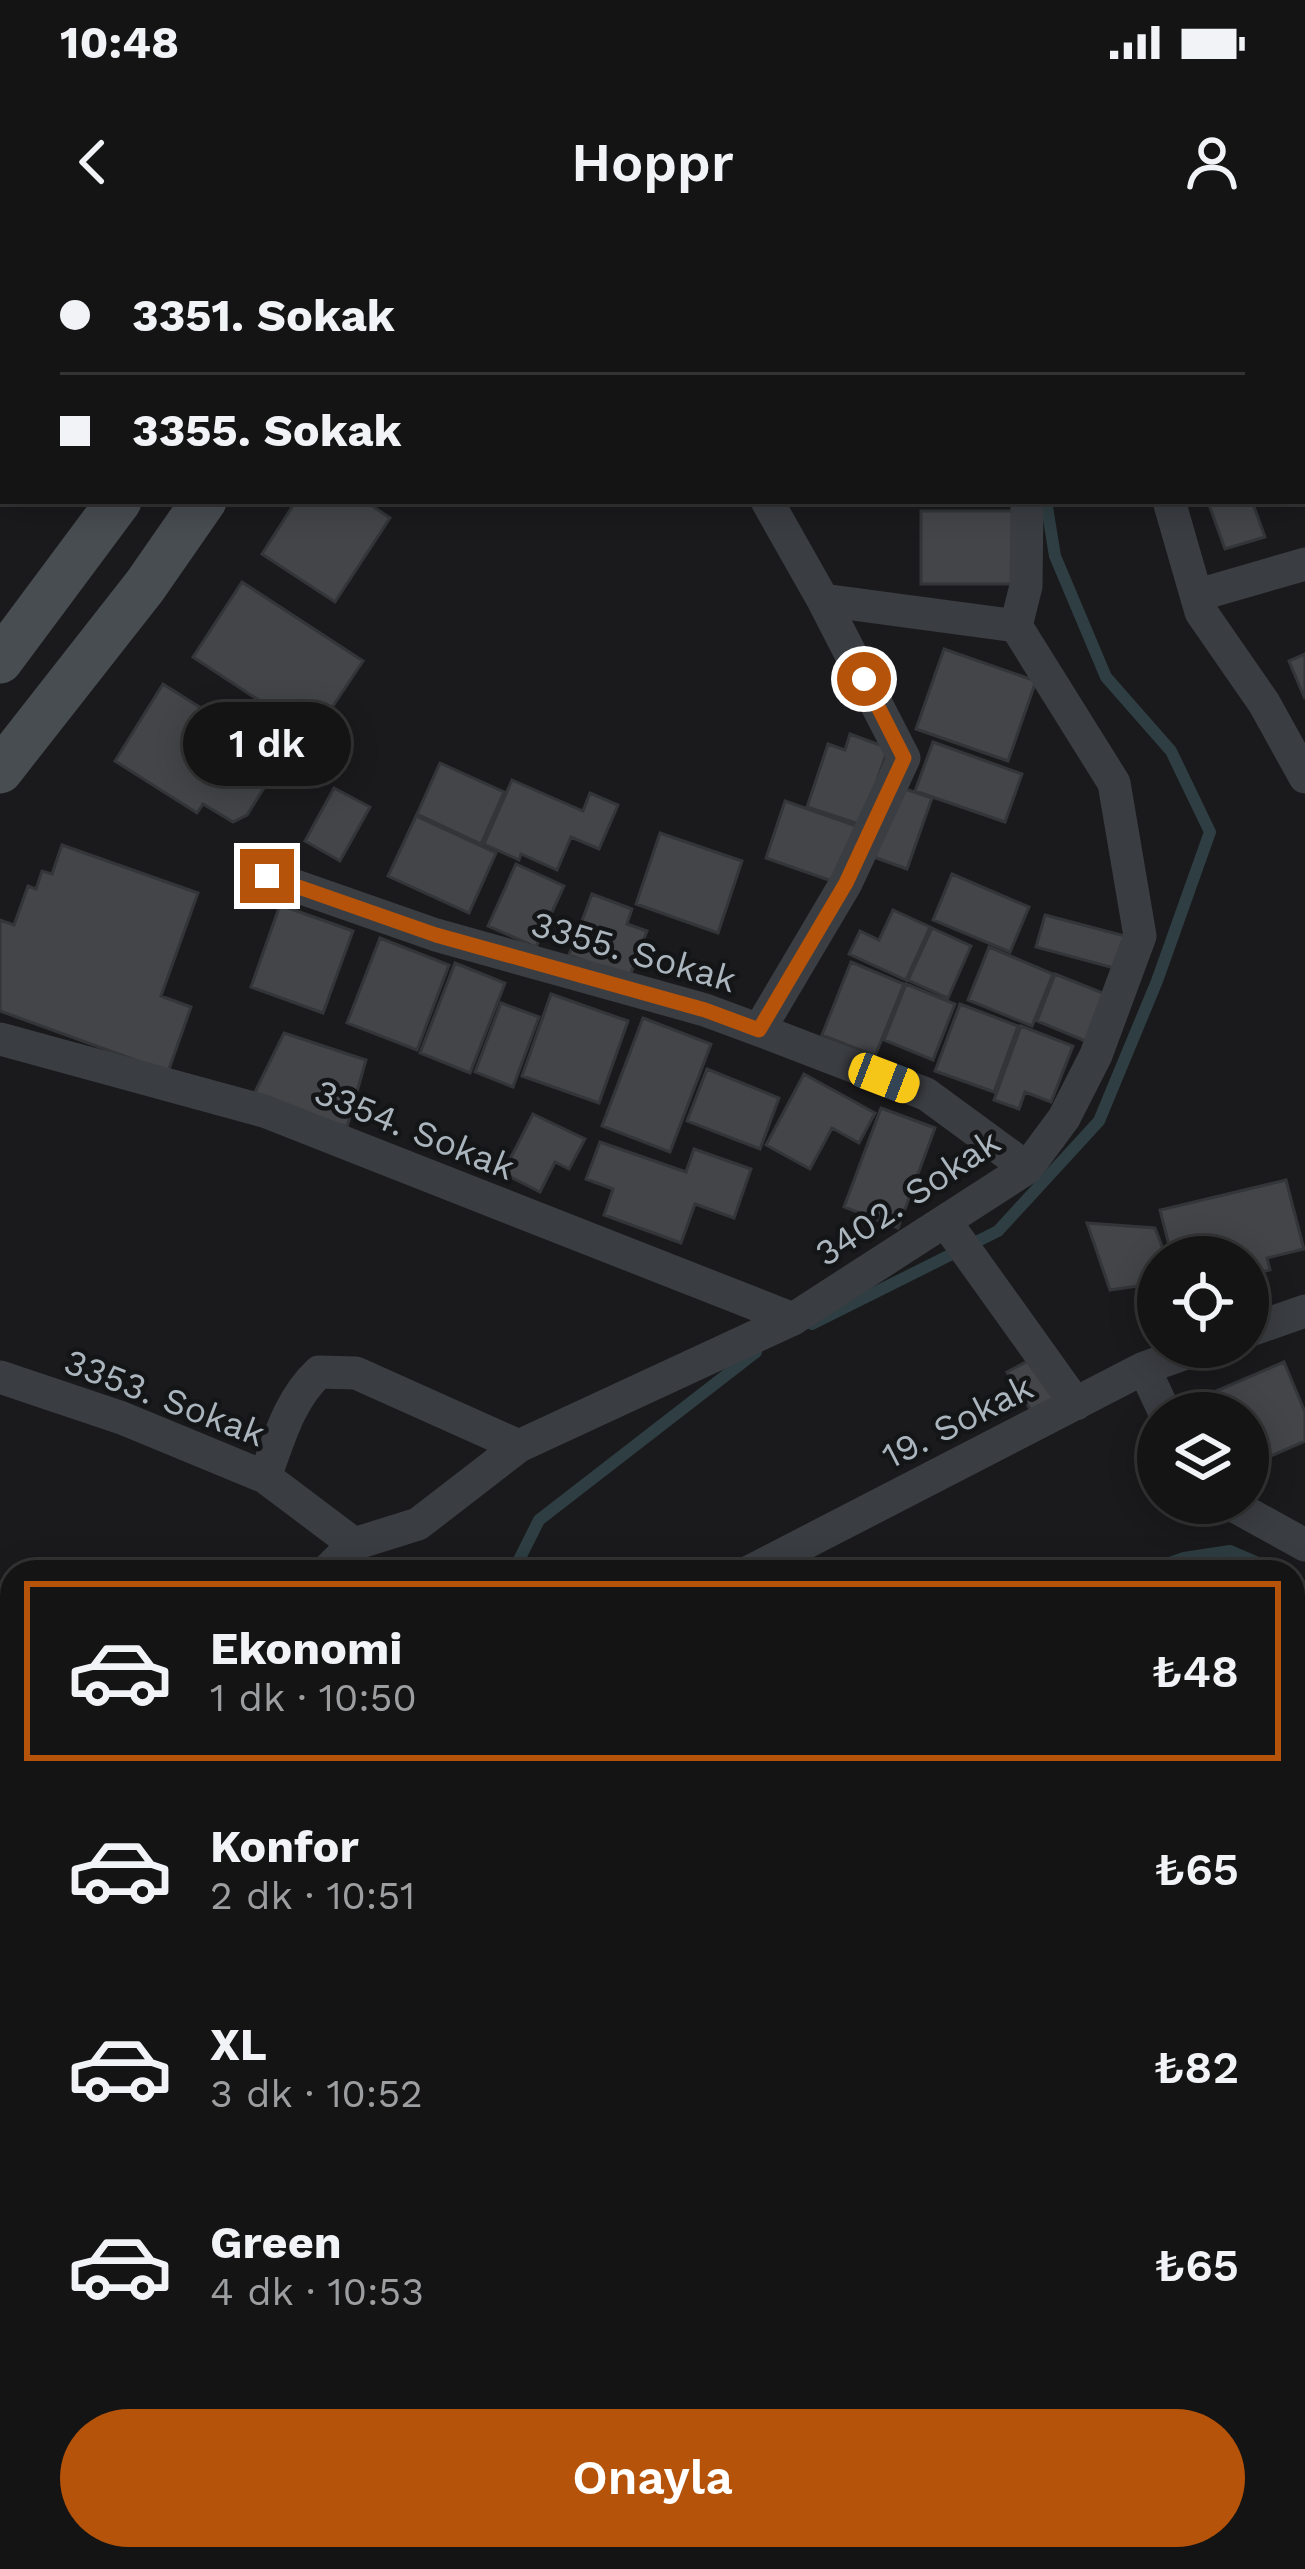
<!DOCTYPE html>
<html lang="tr">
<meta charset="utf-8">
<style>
:root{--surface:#141415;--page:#212122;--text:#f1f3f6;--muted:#9d9ea0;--line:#333334;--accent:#b45309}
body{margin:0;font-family:"Work Sans",sans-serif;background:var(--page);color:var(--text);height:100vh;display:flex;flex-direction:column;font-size:45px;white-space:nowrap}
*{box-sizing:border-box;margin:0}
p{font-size:39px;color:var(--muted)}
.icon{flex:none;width:66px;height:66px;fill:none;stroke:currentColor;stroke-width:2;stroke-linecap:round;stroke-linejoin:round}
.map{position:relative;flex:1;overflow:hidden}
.sheet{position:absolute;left:0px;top:1320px;width:1305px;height:1011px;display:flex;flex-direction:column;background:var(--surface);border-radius:36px 36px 0 0;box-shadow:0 6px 30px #0003,0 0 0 3px var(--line)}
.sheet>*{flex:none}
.top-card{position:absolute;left:0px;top:0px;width:1305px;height:264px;box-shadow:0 6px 30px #0003,0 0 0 3px var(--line);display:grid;align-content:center;height:264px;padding:0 60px;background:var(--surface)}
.tools{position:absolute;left:1137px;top:996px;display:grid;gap:24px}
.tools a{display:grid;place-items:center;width:132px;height:132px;border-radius:50%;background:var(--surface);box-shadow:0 6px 30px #0003,0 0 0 3px var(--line);font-size:60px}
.end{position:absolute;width:54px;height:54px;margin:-27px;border:15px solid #b45309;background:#fff;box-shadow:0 0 0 6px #fff}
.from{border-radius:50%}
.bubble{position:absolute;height:84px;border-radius:42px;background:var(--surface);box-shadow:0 6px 30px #0003,0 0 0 3px var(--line);font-size:39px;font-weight:600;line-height:84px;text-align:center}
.car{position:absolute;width:36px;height:72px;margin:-36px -18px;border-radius:15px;box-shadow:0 0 9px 3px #0007;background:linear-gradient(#f5c518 24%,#345 0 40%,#f5c518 0 76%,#345 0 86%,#f5c518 0)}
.top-card b{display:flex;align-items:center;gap:42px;height:114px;font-size:45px}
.top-card b+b{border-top:3px solid var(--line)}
.top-card i{width:30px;height:30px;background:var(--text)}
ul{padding:21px 0 0;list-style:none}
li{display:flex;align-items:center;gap:36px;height:180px;margin:0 24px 18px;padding:0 36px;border:6px solid transparent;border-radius:0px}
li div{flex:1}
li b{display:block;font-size:45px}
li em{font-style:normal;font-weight:600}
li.selected{border-color:var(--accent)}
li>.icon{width:108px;height:108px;stroke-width:1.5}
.primary-button{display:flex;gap:24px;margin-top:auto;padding:24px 60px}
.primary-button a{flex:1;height:138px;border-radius:72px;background:var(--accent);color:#fff;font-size:48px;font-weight:600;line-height:138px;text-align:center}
.status{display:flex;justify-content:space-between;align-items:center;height:84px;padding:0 60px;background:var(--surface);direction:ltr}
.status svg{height:33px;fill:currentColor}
header{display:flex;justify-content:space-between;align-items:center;height:156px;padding:0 60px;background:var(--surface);font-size:54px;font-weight:600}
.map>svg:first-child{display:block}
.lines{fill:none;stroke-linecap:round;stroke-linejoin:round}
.stream{stroke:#2e3e42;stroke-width:12}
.building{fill:#434549;stroke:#333538;stroke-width:3}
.minor{stroke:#3a3d42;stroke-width:33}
.tertiary{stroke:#3a3d42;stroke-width:39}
.secondary{stroke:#484d52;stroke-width:45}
.route{stroke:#b45309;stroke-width:15}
.labels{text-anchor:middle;stroke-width:9;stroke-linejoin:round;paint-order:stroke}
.street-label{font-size:36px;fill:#abb5bd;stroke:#141517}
</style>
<div class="status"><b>10:48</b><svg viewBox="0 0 49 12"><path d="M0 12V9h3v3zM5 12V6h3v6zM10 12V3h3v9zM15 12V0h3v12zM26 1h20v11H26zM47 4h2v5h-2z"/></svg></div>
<header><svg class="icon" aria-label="back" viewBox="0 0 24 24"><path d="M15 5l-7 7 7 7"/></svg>Hoppr<svg class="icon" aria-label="person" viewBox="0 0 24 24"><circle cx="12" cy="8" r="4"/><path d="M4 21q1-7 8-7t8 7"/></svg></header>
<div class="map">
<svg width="1305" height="2329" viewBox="0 0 1305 2329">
<rect width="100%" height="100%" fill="#1a1a1c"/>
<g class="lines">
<path class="stream" d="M1032,3L1033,0
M812,1084L998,991L1099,881L1157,741L1210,592L1171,511L1106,437L1055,316L1046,261
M513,1332L539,1280L756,1112
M1144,1332L1184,1318L1230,1311L1279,1332
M1293,1343L1305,1354"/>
</g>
<path class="building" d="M0,0H43V3H3L0,22Z
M53,0H160L53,3Z
M756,0H819L827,3H755Z
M1193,0H1247V1L1194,3Z
M1250,0H1305V44L1302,45V3Z
M1305,46V119L1302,120V47Z
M0,112H3V187H0Z
M1305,123V182L1302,167Z
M296,261H365L390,278L335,362L262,314Z
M1252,261L1265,297L1225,309L1208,262Z
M921,271H1019V344H921Z
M242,342L363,421L313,496L193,417Z
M944,409L1036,441L1008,521L916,489Z
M1305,414V459L1289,421Z
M163,444L282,519L247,575L233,582L203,564L197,573L115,521Z
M850,494L888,508L862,585L807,567L828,504L845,510Z
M933,502L1022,534L1005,582L915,551Z
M440,523L504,552L481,604L417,574Z
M512,540L583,571L590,553L618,565L599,609L571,597L557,630L521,614L519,620L484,604Z
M893,545L932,558L907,629L868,615Z
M334,548L370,567L340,621L305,601Z
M785,561L862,588L843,645L766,618Z
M416,576L496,613L469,673L388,636Z
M660,593L742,621L718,693L636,664Z
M62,605L198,653L161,756L191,767L168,832L0,771V680L14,685L28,646L36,649L42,631L52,634Z
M516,624L564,646L536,707L488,686Z
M952,634L1029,667L1010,712L933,680Z
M592,654L632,669L627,684L647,691L629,738L569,715Z
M280,665L353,691L323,773L251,747Z
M893,670L930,687L906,740L849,714L860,691L879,700Z
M1045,675L1129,697L1121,730L1036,707Z
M932,688L971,706L948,758L908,740Z
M380,698L449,725L417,810L347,783Z
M989,707L1053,734L1032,786L968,760Z
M851,722L904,744L875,816L822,795Z
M455,723L505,743L470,833L420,813Z
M1055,734L1108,755L1090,803L1037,781Z
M906,744L955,764L933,820L884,800Z
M551,754L628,781L599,863L522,836Z
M501,763L539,777L513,847L475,832Z
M960,764L1018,786L994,852L935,831Z
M643,778L711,804L670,912L602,886Z
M1021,786L1073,806L1051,862L1025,852L1019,869L994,860Z
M284,793L366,820L347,887L253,856Z
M707,829L779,858L760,909L687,881Z
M804,834L875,873L859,903L832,888L810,929L766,905Z
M881,868L935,888L898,988L844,967Z
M533,874L585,899L569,929L555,922L540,952L503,933Z
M600,902L686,932L694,909L751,929L734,978L695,964L681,1003L604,975L613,949L586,939Z
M1286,940L1304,1009L1267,1018L1270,1030L1248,1035V1017H1172L1160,970Z
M1087,983L1155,988L1166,1017H1158V1043L1110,1050Z
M1039,1115L1066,1159L1035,1177L1007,1132Z
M1284,1122L1305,1172V1201L1248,1226V1173H1209L1202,1157Z
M8,1730L12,1735V1803L0,1795V1734Z
M12,1849V1899L1,1906L0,1856Z
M1305,1900V2037L1293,2029V1917Z
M5,2233L12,2240V2319H63L52,2329H0V2237Z
M429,2319H542L559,2329H423Z
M898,2319H997L992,2329H903L895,2324Z
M1043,2319H1062L1079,2329H1037Z
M1170,2319H1205L1198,2329H1186Z"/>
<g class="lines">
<path class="minor" d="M623,3L625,0
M1148,3V0
M0,84H3
M1169,261L1201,372L1264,463L1305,537
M1198,355L1305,324
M823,360L1016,386
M267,636L436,695L705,770L759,790L926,854L1027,928
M759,790L846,643L904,518L823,360L767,261
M0,799L264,871L793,1079
M945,981L1076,1164
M1248,1091L1305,1071
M1144,1128L1165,1173
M0,1137L122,1178L265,1237L354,1304
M265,1237C279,1199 289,1160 319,1132L356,1133L519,1206
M1229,1263L1305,1305
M326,1332L354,1304L418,1284L519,1206L793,1079L1027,928L1064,878L1096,815L1140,696L1114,543L1016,386L1026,346L1027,261
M749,1332L1144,1128L1203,1107
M0,1397L12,1401
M0,1580L12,1577
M0,1658L12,1684
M0,1960L12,1946
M1293,2115L1305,2124
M0,2140L12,2128
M0,2179L12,2193
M1293,2278L1305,2259
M119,2319L127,2329
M219,2329L228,2319
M1261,2329L1267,2319"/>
<path class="tertiary" d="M1293,1722L1305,1714
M665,2329L671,2319
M769,2329L775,2319"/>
<path class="secondary" d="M301,3L303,0
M378,3L380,0
M0,421L119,261
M0,531L145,346L204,261"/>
</g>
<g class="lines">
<path class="route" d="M267,636L436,695L705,770L759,790L846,643L904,518L864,439"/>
</g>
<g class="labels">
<g class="street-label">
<text transform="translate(634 711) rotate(16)" y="13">3355. Sokak</text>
<text transform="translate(415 889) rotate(22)" y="13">3354. Sokak</text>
<text transform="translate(907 957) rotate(-34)" y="13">3402. Sokak</text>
<text transform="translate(165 1157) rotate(21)" y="13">3353. Sokak</text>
<text transform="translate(957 1181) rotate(-27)" y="13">19. Sokak</text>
</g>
</g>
</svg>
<div class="tools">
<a><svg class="icon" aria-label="locate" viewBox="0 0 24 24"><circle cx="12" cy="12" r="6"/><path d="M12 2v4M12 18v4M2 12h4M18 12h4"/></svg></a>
<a><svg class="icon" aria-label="layers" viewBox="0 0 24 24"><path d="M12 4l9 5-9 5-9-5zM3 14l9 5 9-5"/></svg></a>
</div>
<i class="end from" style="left:864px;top:439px"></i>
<i class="end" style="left:267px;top:636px"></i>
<div class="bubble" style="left:183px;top:462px;width:168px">1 dk</div>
<i class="car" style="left:884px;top:838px;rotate:111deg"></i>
<div class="top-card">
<b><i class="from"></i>3351. Sokak</b>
<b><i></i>3355. Sokak</b>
</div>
<section class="sheet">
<ul>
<li class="selected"><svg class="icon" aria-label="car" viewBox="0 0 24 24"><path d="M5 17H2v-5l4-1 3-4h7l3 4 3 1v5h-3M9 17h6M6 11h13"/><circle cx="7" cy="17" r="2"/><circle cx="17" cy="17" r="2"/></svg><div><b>Ekonomi</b><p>1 dk · 10:50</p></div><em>₺48</em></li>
<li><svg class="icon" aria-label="car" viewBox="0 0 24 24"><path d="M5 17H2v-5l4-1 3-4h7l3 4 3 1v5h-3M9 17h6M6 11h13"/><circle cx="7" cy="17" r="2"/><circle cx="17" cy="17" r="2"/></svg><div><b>Konfor</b><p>2 dk · 10:51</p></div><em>₺65</em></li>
<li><svg class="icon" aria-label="car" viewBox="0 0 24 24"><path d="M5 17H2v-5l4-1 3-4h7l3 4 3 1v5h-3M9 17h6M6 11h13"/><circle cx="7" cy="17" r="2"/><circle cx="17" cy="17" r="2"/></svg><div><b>XL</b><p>3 dk · 10:52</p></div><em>₺82</em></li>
<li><svg class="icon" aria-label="car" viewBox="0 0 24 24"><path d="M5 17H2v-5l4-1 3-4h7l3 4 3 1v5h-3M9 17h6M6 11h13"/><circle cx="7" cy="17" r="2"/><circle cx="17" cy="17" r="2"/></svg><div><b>Green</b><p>4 dk · 10:53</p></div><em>₺65</em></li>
</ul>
<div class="primary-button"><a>Onayla</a></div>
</section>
</div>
